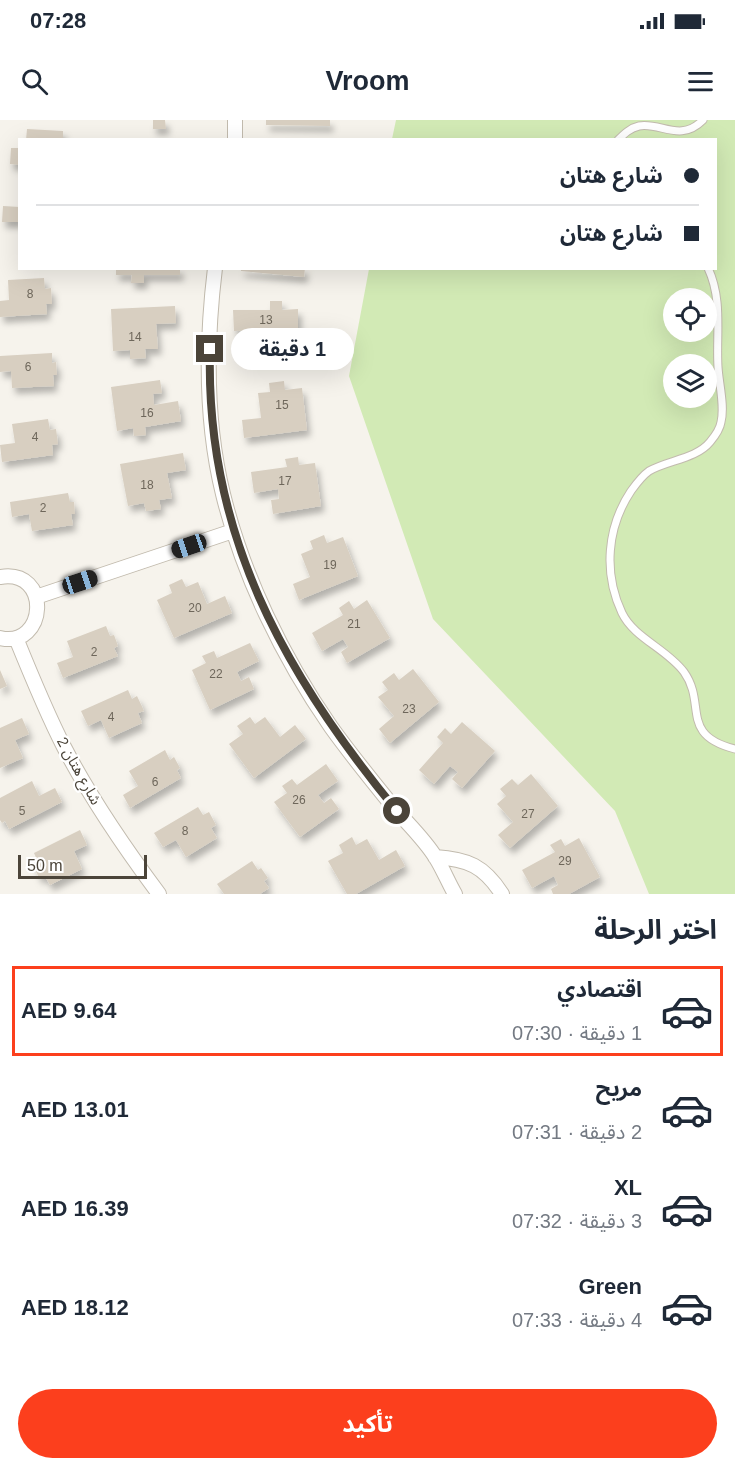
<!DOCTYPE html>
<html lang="ar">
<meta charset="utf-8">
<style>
:root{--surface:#fff;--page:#f6f6f7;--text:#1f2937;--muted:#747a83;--line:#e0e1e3;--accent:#fc3f1d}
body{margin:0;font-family:Helvetica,"Noto Sans Arabic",sans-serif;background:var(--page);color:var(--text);direction:rtl;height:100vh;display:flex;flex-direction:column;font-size:22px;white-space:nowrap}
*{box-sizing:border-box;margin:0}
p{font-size:20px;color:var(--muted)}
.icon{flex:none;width:33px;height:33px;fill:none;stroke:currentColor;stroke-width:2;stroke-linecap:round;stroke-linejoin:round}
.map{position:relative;height:774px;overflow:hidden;direction:ltr}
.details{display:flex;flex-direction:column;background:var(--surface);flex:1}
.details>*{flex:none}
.hud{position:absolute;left:18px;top:18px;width:699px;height:132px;border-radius:0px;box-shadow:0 6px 24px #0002;direction:rtl;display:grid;align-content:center;height:132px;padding:0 18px;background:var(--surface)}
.controls{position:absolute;left:663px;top:168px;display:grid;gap:12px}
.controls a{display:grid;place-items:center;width:54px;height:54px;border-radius:50%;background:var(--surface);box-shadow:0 6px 24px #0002;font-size:30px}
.scale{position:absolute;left:18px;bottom:15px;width:129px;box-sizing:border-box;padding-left:6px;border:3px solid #4b4439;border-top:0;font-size:16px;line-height:21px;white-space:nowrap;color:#4b4439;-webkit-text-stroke:4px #fff;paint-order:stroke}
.end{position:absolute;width:27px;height:27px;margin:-14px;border:8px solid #4b4439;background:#fff;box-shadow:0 0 0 3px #fff}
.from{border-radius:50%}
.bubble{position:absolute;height:42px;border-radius:21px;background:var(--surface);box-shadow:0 6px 24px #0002;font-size:20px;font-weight:700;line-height:42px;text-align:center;direction:rtl}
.car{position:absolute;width:18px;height:36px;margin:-18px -9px;border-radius:8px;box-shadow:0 0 4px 2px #0007;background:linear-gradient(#222 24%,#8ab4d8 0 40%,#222 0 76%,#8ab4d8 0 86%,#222 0)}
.hud b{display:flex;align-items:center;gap:21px;height:57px;font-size:22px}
.hud b+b{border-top:2px solid var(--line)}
.hud i{width:15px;height:15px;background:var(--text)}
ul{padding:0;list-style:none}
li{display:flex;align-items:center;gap:18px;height:90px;margin:0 12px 9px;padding:0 6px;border:3px solid transparent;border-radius:0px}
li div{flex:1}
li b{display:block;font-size:22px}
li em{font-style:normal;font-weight:700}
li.active{border-color:var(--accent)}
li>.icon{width:54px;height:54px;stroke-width:1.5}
h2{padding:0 18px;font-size:27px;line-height:72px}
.primary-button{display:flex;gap:12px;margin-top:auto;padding:12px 18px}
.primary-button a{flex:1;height:69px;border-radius:36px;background:var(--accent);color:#fff;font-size:24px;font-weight:700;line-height:69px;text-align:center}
.status{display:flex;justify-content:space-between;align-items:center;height:42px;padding:0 30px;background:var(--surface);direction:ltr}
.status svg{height:16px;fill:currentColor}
header{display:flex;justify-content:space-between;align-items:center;height:78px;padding:0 18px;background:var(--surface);font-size:27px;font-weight:700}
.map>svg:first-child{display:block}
.green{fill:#d2eab5;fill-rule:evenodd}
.building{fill:#d8cfc1;filter:url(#shadow)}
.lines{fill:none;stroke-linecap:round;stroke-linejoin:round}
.service-casing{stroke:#c2bbae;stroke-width:9}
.minor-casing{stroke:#c2bbae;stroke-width:16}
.service{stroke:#fff;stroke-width:7}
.minor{stroke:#fff;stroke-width:14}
.route{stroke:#4b4439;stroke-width:8}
.labels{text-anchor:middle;stroke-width:4.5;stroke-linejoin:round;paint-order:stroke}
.number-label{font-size:12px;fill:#6e675b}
.street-label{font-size:15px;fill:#4b4439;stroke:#fff}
</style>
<div class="status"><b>07:28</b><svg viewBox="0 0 49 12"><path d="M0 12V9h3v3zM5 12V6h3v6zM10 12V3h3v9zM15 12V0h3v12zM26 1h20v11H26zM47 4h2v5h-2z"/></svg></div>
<header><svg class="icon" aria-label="menu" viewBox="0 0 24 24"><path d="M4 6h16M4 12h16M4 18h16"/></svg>Vroom<svg class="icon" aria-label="search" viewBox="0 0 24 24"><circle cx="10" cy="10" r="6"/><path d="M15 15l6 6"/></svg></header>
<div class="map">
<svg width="735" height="774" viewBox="0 0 735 774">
<defs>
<filter id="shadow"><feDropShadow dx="3.5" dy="6" stdDeviation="3" flood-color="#0004"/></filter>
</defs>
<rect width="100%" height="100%" fill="#f6f3ec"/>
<path class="green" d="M396,0H735V774H649L615,691L433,499L349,256L369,149L716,148V20L392,19ZM674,178H706V212H674ZM674,244H706V278H674Z"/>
<path class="building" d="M153,0H165L166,9H153Z
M266,0H330V6L266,5Z
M27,9L63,11V20H26Z
M11,28H20V45L10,44Z
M3,86L20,87V102H2Z
M116,148H180V155H144V163H131L132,155H116Z
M241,148H305L304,157L241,151Z
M44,158L45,169L51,168L52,184H46L47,194L0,197V181L9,180L8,160Z
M270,181H282V190L298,189V233L250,234L249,221L258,220V210L234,211L233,190H270Z
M175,186L176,203L156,204L158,229H145L146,238L130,239V230L113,231L111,189Z
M52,233V243L56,242L57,255H53L54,266L12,268L11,251L0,252V236Z
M160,260L162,273L153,274L154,285L178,281L181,301L145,307L146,315L134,316L133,308L117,311L111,267Z
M284,261L285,270L302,268L307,310L244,318L242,300L261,298L258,273L270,272L269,263Z
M48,299L50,310L56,309L58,324L52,325L53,335L2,342L0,325L15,323L12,304Z
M183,333L186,350L167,353L172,378L159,380L161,389L146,391L144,383L128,386L120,344Z
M298,337L299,345L315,343L321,386L273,394L271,380L279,379L278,369L254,373L251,352L287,347L285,339Z
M68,373L70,382H74L75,394H71L73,405L32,411L29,394L12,397L10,382Z
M324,415L327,423L343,417L358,456L299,480L293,464L310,457L301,434L313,429L310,421Z
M182,459L186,467L198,462L207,484L225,476L232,493L174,518L157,480L172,473L169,465Z
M367,480L390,518L347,543L341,532L348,527L343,519L322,531L312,513L343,495L339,488L349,481L354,489Z
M106,506L110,516L114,515L118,526L114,528L118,536L63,558L57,543L73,537L67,521Z
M250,523L259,541L237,552L241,561L249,557L254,569L210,590L192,550L206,543L202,536L214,531L217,538Z
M413,549L439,582L390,623L379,609L394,596L378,577L388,570L382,562L394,553L399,560Z
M0,550L7,566L0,569Z
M128,570L132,579L137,576L144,591L138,593L142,603L109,618L101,600L88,606L81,591Z
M250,597L255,604L265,597L280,617L295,605L306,619L254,658L229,624L243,614L237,606Z
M22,598L29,614L15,620L23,638L0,648V608Z
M462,602L495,631L462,668L452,659L458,652L450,646L434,664L419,650L443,623L437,617L445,608L451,614Z
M165,630L170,640L174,637L180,648L177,650L181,658L130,688L123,675L138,666L129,651Z
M326,644L338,661L318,675L324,683L331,678L339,689L300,717L274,682L287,673L282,666L292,659L297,665Z
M531,654L558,686L510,728L498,715L513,702L497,684L506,676L500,669L512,659L518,665Z
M32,661L39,676L55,668L62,682L9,709L5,701L2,703L0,700V678Z
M198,687L203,695L209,692L216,705L211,708L217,718L186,737L176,720L163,727L154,713Z
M80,710L87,725L74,731L82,749L50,765L45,756L39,758L33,744L38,742L34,733Z
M352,717L356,725L367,719L379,740L396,730L405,746L356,774H347L328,741L343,733L339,725Z
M579,718L600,757L569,774H553L551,769L558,765L554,756L532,768L522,750L555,732L550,725L561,719L565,726Z
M252,741L258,750L261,748L268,758L264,761L269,768L260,774H224L217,764Z"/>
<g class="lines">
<g class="service-casing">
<path id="service" d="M618,20C624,14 630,8 639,6C661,2 680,23 703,0
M708,148C723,180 716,214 718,247C719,264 725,286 721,302C720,309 715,316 710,322C696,339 668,340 649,351C642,356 636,364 631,371C607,407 603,453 622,493C634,518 667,529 684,552C707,584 679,615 735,629"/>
</g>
<g class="minor-casing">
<path id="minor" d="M235,20V0
M215,148C206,222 205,301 223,374C243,456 283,538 331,607C351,635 373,662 395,689C409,705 425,720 436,738C443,749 448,762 455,774
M0,457C52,448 47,529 0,518
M36,477L233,411
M16,518C31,555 46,592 64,627C91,679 124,727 159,774
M435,737C468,739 484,746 502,774"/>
</g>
<use href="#service" class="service"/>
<use href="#minor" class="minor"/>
</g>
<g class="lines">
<path class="route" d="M210,229C205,412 283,553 397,691"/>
</g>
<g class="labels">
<g class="number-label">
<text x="30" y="178">8</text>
<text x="266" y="204">13</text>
<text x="135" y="221">14</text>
<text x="28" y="251">6</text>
<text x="282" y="289">15</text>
<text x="147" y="297">16</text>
<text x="35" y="321">4</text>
<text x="285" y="365">17</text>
<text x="147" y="369">18</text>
<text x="43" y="392">2</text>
<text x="330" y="449">19</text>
<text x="195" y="492">20</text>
<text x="354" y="508">21</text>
<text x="94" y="536">2</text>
<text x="216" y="558">22</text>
<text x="409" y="593">23</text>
<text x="111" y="601">4</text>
<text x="155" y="666">6</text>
<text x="299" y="684">26</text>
<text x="22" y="695">5</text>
<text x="528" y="698">27</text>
<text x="185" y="715">8</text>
<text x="565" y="745">29</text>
</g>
<g class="street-label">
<text transform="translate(79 651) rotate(61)" y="5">شارع هتان 2</text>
</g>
</g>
</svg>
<div class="controls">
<a><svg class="icon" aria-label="locate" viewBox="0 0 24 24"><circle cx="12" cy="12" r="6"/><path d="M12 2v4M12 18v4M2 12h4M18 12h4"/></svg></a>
<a><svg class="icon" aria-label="layers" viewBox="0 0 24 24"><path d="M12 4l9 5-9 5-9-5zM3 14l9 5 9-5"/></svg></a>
</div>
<div class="scale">50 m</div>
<i class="end from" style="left:397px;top:691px"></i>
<i class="end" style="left:210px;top:229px"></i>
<div class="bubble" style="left:231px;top:208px;width:123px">1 دقيقة</div>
<i class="car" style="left:189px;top:426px;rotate:251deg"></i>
<i class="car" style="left:80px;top:462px;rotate:72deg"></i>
<div class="hud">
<b><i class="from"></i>شارع هتان</b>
<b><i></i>شارع هتان</b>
</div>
</div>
<section class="details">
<h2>اختر الرحلة</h2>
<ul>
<li class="active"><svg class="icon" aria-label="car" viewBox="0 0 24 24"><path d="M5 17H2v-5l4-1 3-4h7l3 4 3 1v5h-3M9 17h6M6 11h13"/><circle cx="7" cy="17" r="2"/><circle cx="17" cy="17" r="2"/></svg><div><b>اقتصادي</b><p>1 دقيقة · 07:30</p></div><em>AED 9.64</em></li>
<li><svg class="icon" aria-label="car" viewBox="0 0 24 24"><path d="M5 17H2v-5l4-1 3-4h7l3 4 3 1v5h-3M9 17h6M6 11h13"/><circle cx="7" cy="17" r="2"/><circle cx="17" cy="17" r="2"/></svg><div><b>مريح</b><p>2 دقيقة · 07:31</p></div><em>AED 13.01</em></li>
<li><svg class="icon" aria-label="car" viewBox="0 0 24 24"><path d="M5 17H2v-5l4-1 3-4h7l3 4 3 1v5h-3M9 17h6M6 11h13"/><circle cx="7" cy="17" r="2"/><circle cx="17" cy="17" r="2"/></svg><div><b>XL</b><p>3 دقيقة · 07:32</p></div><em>AED 16.39</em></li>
<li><svg class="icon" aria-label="car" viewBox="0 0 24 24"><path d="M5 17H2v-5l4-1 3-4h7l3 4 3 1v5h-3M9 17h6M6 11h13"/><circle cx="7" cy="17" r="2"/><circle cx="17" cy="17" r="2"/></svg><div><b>Green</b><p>4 دقيقة · 07:33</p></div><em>AED 18.12</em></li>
</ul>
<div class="primary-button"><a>تأكيد</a></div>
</section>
